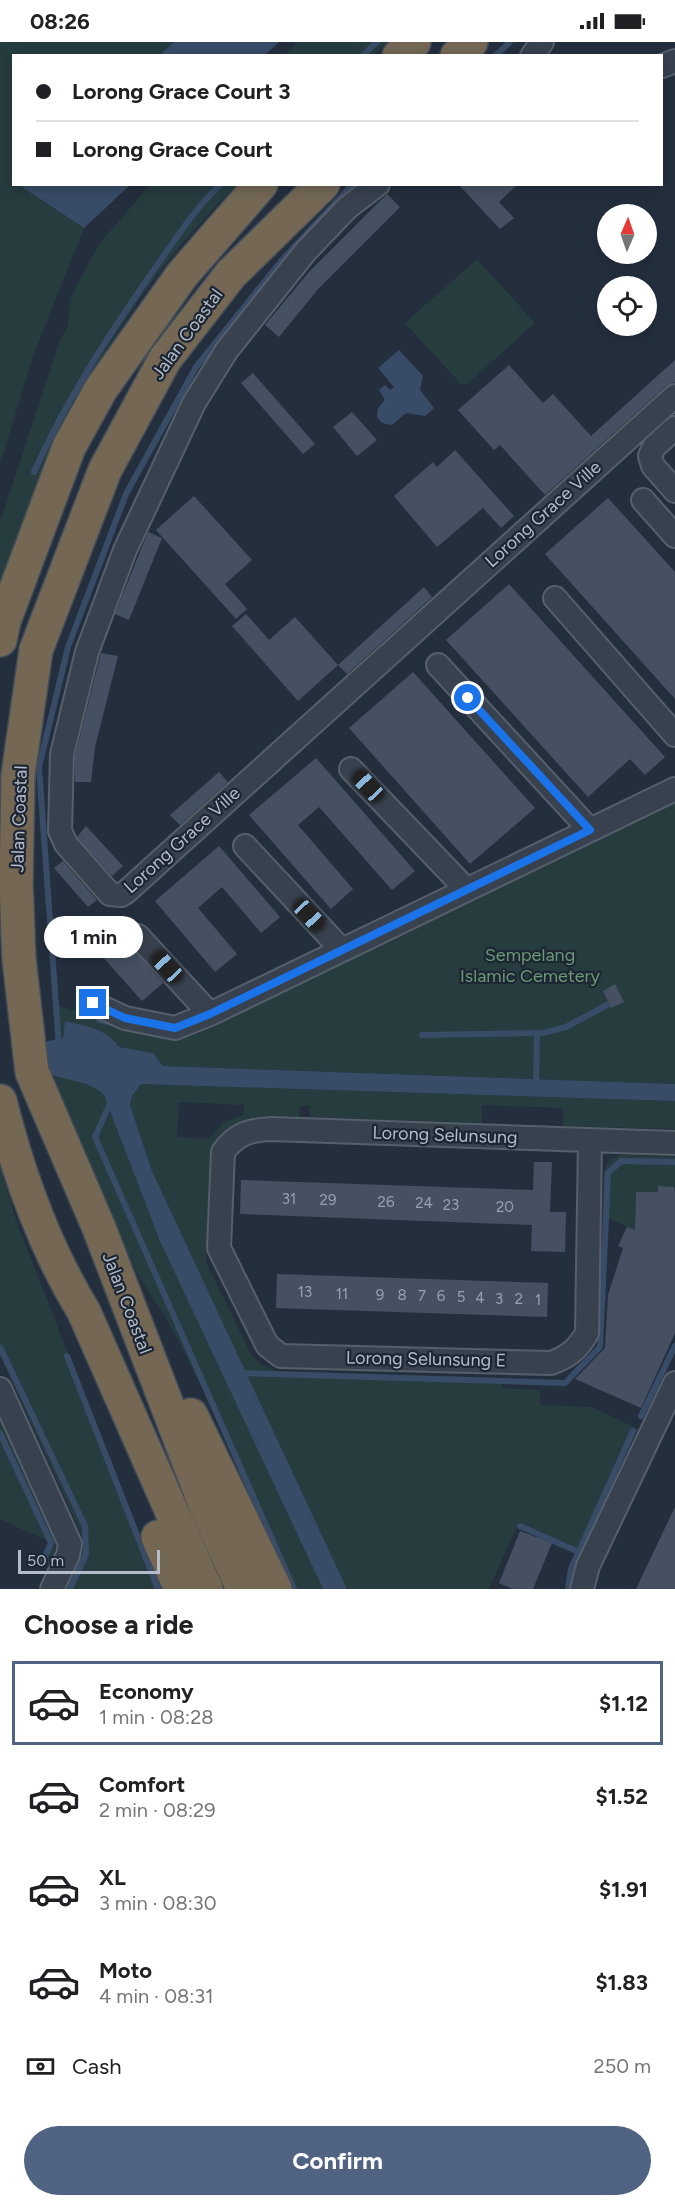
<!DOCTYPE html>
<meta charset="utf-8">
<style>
:root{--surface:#fff;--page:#f6f6f6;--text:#202124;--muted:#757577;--line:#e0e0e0;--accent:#506383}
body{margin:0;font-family:Figtree,sans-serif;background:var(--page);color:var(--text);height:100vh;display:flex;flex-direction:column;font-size:22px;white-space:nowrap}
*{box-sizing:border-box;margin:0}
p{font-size:20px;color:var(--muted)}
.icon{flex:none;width:33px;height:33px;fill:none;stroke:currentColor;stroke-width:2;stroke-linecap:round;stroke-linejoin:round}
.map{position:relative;height:1547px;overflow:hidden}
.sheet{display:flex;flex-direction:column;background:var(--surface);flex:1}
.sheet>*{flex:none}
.hud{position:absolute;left:12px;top:12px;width:651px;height:132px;border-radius:0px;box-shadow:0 3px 15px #0003;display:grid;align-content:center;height:132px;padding:0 24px;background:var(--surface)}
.needle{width:39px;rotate:2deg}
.controls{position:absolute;left:597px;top:162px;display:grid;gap:12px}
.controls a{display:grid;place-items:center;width:60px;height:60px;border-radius:50%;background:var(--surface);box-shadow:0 3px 15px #0003;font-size:30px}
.scale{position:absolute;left:18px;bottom:15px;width:142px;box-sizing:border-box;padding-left:6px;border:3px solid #b4bcc9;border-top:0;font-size:16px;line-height:21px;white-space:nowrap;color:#b4bcc9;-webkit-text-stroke:4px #1d2633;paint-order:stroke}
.end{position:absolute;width:27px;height:27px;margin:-14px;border:8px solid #1a73e8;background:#fff;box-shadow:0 0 0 3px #fff}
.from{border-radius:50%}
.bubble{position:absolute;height:42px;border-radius:21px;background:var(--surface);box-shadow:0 3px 15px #0003;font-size:20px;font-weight:700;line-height:42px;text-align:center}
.car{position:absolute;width:18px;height:36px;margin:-18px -9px;border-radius:8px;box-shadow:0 0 4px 2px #0007;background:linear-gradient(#222 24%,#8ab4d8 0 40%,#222 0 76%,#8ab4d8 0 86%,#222 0)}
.hud b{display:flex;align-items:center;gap:21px;height:57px;font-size:22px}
.hud b+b{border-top:2px solid var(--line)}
.hud i{width:15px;height:15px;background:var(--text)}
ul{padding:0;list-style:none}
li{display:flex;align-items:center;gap:18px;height:84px;margin:0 12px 9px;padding:0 12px;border:3px solid transparent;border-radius:0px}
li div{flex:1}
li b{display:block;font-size:22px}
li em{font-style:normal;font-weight:700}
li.on{border-color:var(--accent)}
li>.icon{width:54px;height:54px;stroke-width:1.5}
h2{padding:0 24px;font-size:27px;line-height:72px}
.pay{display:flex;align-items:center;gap:15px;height:66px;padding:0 24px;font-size:22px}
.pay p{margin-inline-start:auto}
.primary-button{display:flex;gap:12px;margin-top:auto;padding:12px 24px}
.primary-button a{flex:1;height:69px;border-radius:36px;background:var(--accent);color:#fff;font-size:24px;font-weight:700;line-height:69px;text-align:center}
.status{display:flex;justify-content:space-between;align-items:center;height:42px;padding:0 30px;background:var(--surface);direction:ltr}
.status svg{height:16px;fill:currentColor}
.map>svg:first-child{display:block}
.green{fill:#263c3f;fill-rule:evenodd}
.water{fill:#394c67}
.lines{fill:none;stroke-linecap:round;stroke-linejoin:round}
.stream{stroke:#394c67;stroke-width:6}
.building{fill:#455162}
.street-casing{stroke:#565f6c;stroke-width:26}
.highway-casing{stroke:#434c59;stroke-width:36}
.street{stroke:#38414e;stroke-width:22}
.highway{stroke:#746855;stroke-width:33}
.route{stroke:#1a73e8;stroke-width:8}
.labels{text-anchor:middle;stroke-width:4.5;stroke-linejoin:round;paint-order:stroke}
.number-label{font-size:15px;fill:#98a1af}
.street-label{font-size:18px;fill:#b4bcc9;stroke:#1d2633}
.park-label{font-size:18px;fill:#6b9a76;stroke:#1d2633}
</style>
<div class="status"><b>08:26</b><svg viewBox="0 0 49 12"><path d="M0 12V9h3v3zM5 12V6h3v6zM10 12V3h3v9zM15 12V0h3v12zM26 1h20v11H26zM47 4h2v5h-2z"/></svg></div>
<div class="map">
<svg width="675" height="1547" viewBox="0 0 675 1547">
<rect width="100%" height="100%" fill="#242f3e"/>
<path class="green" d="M0,0H174L160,13L14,14V142L24,143L22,145L84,186L35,308L0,422Z
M298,0H388L373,13H284Z
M150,143H237C125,249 47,399 0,545V480L59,301L68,283L70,257L99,202Z
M477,217L535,281L467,342H461L405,281Z
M675,759V1042L163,1024L153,1011L119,1005C106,986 87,984 65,979L63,996H58L57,963L137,988L227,975Z
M44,1000L82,1042L97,1046L104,1053L159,1197L323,1547H292C251,1457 215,1364 167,1278C159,1263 148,1250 140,1236C98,1163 62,1082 44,1000Z
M141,1042L675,1059V1087L563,1084V1066L482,1063V1081L310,1075V1064H300L299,1075C266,1073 225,1071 212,1109L206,1220L252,1314L262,1323L276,1329L502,1336V1346L540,1348V1363L592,1365L638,1387L582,1508L519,1480L489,1547H347L152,1129L130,1063L132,1054ZM179,1060L244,1063V1073L224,1080L209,1097L177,1095Z
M620,1113L675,1115V1151L673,1145L658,1144V1150H636L635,1185L665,1202L611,1177H602L603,1133L609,1118Z
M0,1124L17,1181L160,1547H66L79,1521L82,1493L0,1314Z
M0,1377L55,1495L56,1509L50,1522L45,1520L52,1501L0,1477Z"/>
<path class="water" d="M174,0H279L265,13H160Z
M24,143V142L130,143L84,186L22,145Z
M399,308L423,334L420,348L434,366L425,374L406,371L392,383L382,381L377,375L378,366L385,358L379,348L385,343L390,348L394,345L378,326Z
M65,979C86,984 106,986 119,1005L153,1011L163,1024L675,1042V1059L141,1042L132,1054L130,1063L152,1129L347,1547H323L159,1197L104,1053C91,1039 66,1039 48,1031L44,1000L63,996Z"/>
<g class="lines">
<path class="stream" d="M362,14L377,0
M495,14L510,0
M34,430C66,358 108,294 153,229C174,200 194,167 221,142
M99,978L113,981
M422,993L543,991L566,985L607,963
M59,1005L39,725L68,605L126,452L196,325L282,218L353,142
M536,1045L537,992
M111,1059L95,1095L294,1547
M0,1305L85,1484L86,1512L70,1547
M67,1314L158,1547
M239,1331L565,1341L600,1305L608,1131L621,1119L675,1120
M641,1374L675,1304
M0,1391L51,1501L42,1521
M520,1484L579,1510
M568,1547L571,1527L633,1389"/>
</g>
<path class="building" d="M458,142H518L499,160L514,176L500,187Z
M387,152L400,165L319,246L279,295L265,283L309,230Z
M675,318V340L666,344L545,453L500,403L494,408L458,368L509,323L543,361L553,352L591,394Z
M253,331L315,402L303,412L241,341Z
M352,370L377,398L357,414L333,385Z
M455,408L514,474L501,486L483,466L437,505L394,454L433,420L437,425Z
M194,454L252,518L225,542L247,567L236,577L156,488Z
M608,456L675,530V657L545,512Z
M148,490L162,496L129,578L115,572Z
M509,542L665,715L645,733L630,717L588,755L446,598Z
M424,545L432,555L347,632L338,623Z
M246,572L269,598L295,575L338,623L298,659L232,584Z
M101,611L118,614L95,705L91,740H75V714Z
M413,630L535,766L470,822L349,686Z
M316,716L415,829L392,848L319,765L298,783L353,847L331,867L249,773Z
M219,730L228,740L180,783L170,773Z
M86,784L123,824L112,834L77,795Z
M219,804L280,875L261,891L222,845L198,866L237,912L215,930L155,859Z
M63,819L97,858L88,865L54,826Z
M121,893L163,941L142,959L100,912Z
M615,942L624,960L611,966L603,949Z
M534,1120H552L550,1170H566L565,1210L531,1209L532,1183L240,1172L241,1138L533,1148Z
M658,1144L674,1145L675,1151V1291L641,1366L575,1337L605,1306L608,1253L623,1206L618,1204L627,1185L635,1188L636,1150H658Z
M277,1232L548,1241L547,1275L276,1266Z
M675,1465V1547H636L652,1513Z
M520,1489L552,1501L533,1547H513L499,1541Z"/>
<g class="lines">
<g class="street-casing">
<path id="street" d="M532,14L542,0
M662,24L675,19
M378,142L347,166L306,209L227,308L194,361L125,508L87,610L62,712L60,789L66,802L110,852L121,853L126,850L675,354
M675,386L654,405L650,414L653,424L675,449
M643,458L675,494
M555,556L675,693
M438,623L590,788
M351,727L466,847
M245,804L341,907
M138,894L210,972
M93,961L125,976L175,986L210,972L675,747
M590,1098L587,1291C578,1307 568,1315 551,1321L281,1314L267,1303L219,1206L223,1110C237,1091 250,1088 272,1087L675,1101
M0,1347L70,1502L68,1513L52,1547
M582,1547L588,1524L675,1341"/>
</g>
<g class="highway-casing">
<path id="highway" d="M399,14L414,0
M457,14L471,0
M0,598L4,579L69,405L101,347L182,233L261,142
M0,1059C18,1131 45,1206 84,1270L206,1547
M191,1373L275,1547
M158,1495L181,1547
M243,1547L207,1467L99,1186L32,1030L19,917L16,842L18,733L36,608L105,428L165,317L231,232L323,142"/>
</g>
<use href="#street" class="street"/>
<use href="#highway" class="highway"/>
</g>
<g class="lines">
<path class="route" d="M93,961L125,976L175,986L210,972L590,788L468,656"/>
</g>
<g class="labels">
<g class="number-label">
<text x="289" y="1162">31</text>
<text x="328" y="1163">29</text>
<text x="386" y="1165">26</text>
<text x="424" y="1166">24</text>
<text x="451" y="1168">23</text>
<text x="505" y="1170">20</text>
<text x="305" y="1255">13</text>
<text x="342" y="1257">11</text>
<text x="380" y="1258">9</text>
<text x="402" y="1258">8</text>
<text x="422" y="1259">7</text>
<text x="441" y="1259">6</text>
<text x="461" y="1260">5</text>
<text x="480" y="1261">4</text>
<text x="499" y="1262">3</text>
<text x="519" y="1262">2</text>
<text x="538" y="1263">1</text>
</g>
<g class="street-label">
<text transform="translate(187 292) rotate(-54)" y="6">Jalan Coastal</text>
<text transform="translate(543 472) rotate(-42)" y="6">Lorong Grace Ville</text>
<text transform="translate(19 777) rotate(-88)" y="6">Jalan Coastal</text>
<text transform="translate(182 798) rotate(-42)" y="6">Lorong Grace Ville</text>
<text transform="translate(445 1093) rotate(2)" y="6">Lorong Selunsung</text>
<text transform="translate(127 1261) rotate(69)" y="6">Jalan Coastal</text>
<text transform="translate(426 1317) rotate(1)" y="6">Lorong Selunsung E</text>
</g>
<g class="park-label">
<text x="530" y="919">Sempelang<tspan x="530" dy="21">Islamic Cemetery</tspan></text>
</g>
</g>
</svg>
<div class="controls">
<a><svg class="needle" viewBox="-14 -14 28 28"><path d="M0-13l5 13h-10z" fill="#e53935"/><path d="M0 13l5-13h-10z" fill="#757577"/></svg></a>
<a><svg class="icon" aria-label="locate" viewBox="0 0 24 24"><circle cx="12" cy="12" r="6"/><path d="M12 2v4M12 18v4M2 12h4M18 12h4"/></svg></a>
</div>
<div class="scale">50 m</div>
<i class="end from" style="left:468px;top:656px"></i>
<i class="end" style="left:93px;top:961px"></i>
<div class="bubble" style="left:44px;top:874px;width:99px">1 min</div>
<i class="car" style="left:368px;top:744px;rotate:317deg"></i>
<i class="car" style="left:309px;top:873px;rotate:137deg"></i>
<i class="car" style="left:167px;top:925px;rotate:317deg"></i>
<div class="hud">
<b><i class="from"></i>Lorong Grace Court 3</b>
<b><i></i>Lorong Grace Court</b>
</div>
</div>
<section class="sheet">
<h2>Choose a ride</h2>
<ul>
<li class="on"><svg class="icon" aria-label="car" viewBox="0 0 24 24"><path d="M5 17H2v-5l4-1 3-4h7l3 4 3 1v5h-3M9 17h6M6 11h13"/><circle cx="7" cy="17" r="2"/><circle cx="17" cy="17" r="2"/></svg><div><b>Economy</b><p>1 min · 08:28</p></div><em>$1.12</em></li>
<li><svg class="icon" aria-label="car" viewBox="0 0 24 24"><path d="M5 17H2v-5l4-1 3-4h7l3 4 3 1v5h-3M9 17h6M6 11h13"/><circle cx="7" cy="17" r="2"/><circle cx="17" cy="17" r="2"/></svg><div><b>Comfort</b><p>2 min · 08:29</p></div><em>$1.52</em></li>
<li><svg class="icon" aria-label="car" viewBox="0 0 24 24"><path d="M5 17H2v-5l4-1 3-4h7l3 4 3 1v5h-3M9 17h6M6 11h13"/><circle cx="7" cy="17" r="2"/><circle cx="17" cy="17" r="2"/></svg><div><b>XL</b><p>3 min · 08:30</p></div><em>$1.91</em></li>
<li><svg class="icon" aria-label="car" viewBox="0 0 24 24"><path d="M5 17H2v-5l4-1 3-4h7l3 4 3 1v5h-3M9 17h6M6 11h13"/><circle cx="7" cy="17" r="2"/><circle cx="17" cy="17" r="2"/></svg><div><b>Moto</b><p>4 min · 08:31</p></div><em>$1.83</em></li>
</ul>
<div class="pay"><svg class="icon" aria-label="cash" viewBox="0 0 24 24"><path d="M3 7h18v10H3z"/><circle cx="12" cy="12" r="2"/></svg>Cash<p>250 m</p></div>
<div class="primary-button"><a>Confirm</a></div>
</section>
